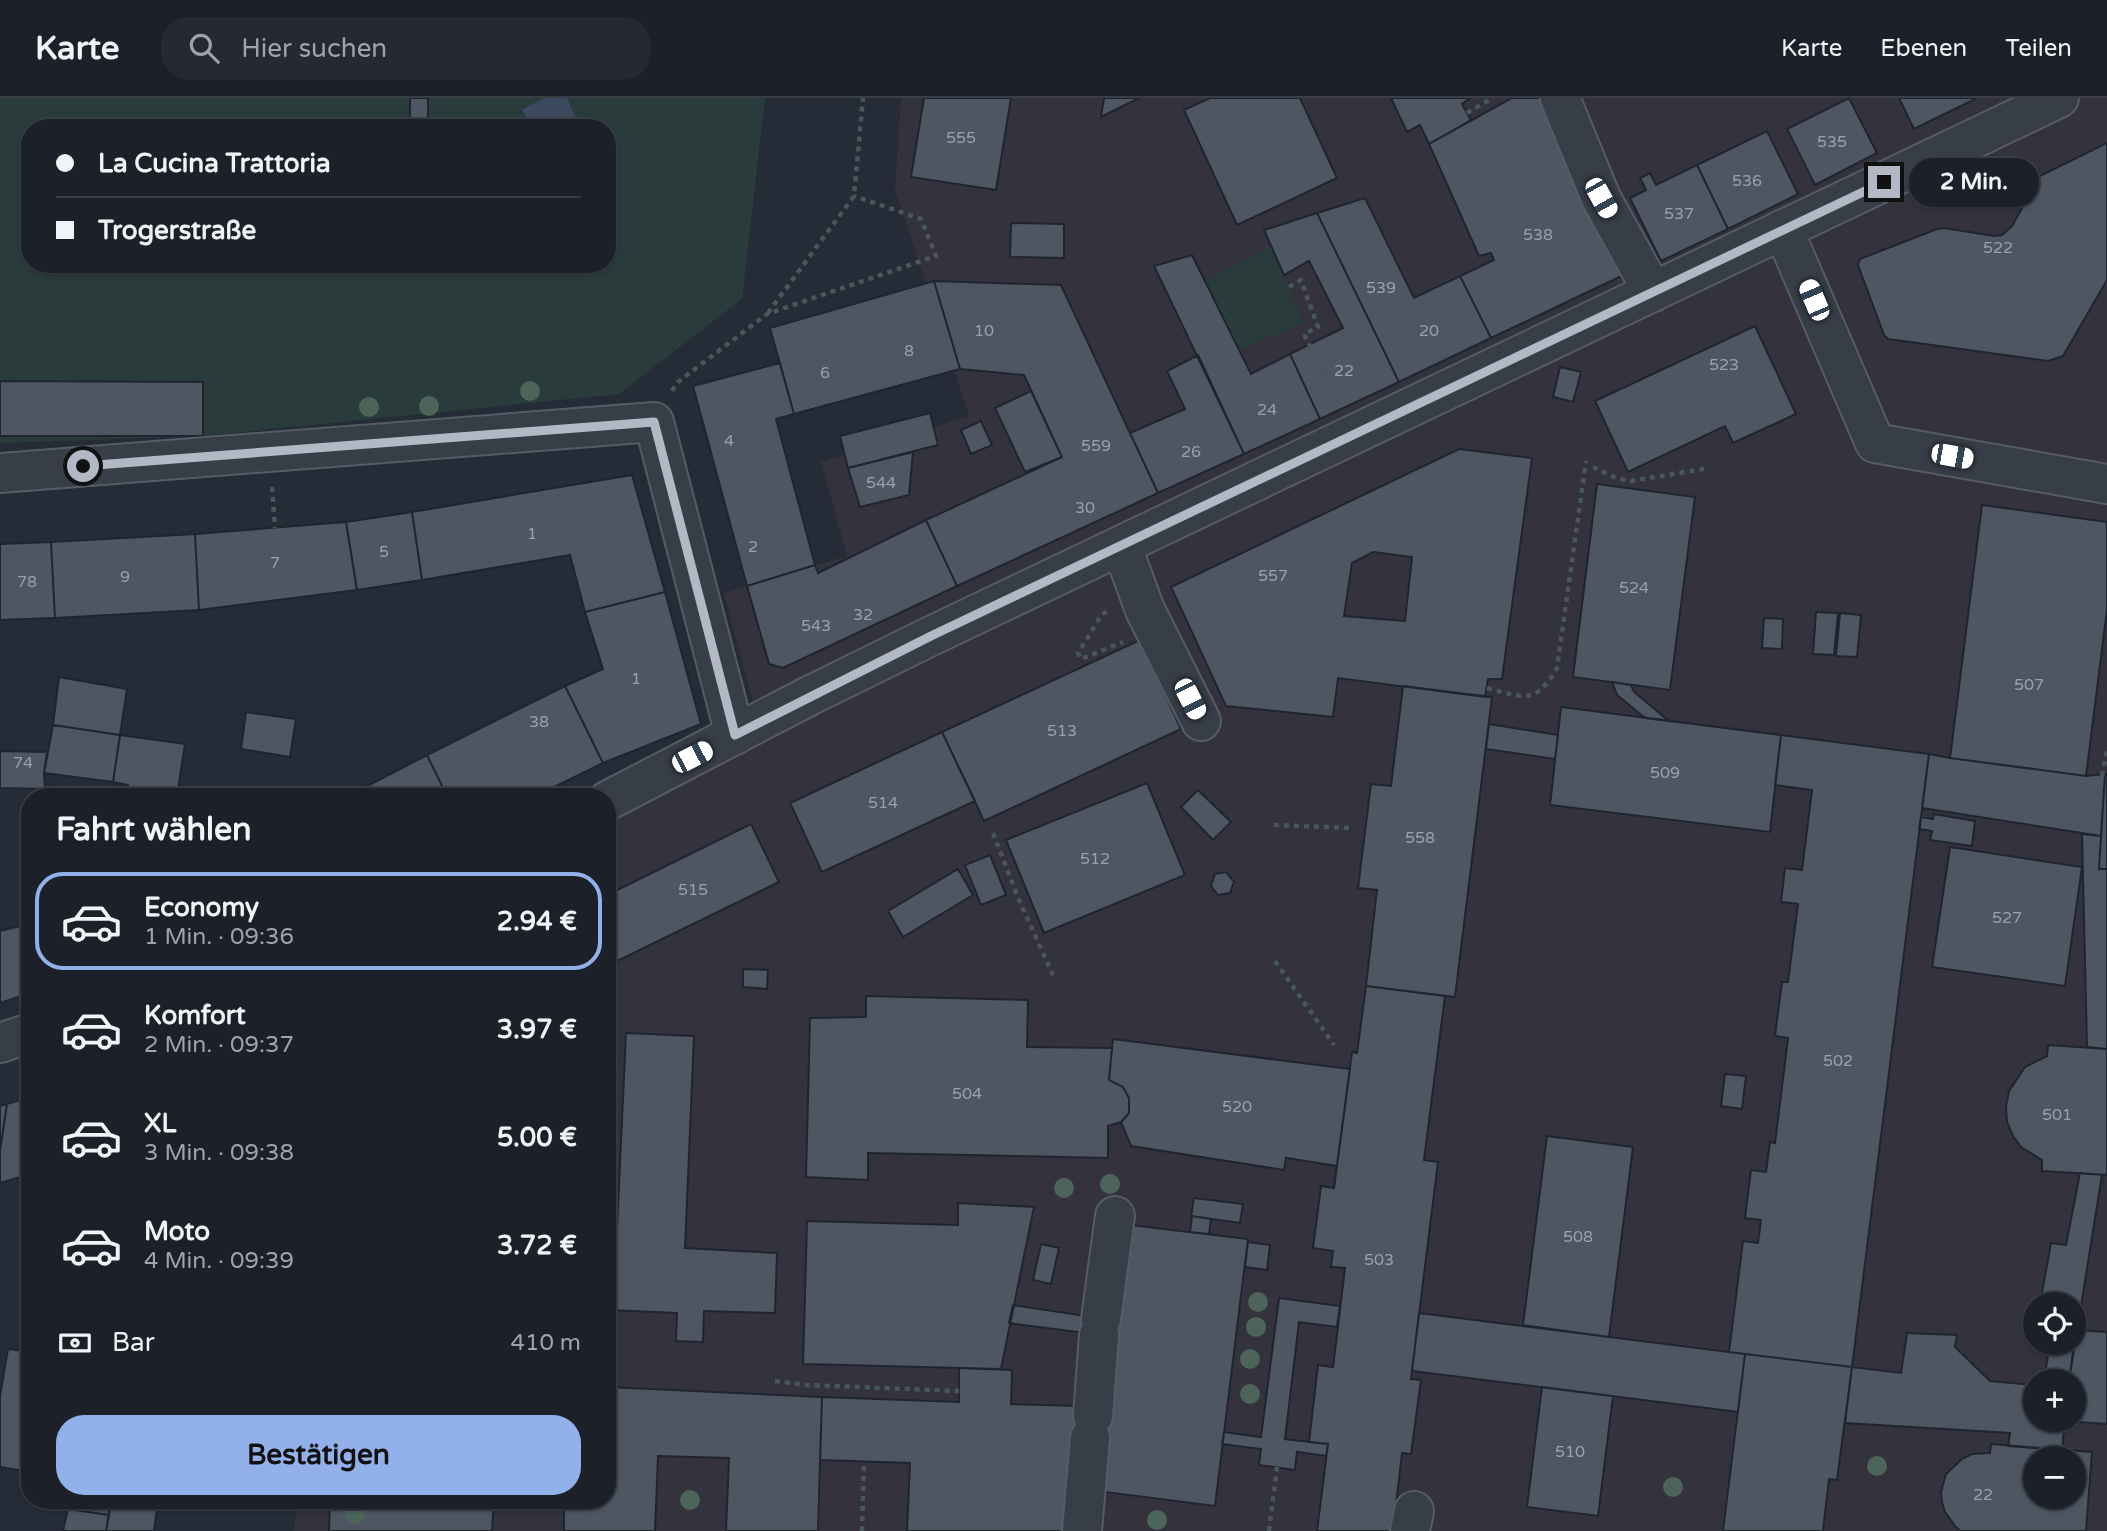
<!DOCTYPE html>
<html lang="de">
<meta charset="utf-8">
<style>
:root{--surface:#1c2129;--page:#252931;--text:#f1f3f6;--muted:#a0a3a8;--line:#3a3e46;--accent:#92b0ea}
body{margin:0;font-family:"Varela Round",sans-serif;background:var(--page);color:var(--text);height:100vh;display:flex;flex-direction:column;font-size:26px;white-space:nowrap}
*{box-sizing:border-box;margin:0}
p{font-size:23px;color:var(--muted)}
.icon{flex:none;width:38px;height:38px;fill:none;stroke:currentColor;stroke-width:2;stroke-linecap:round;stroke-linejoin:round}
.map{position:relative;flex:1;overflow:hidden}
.drawer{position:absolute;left:21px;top:690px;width:595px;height:721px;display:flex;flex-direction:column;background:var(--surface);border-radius:28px;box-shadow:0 2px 5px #0004,0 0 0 2px var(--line)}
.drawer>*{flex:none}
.banner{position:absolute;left:21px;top:21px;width:595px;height:154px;border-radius:28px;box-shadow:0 2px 5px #0004,0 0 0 2px var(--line);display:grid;align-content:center;height:154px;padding:0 35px;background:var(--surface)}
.buttons{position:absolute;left:2023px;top:1194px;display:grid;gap:14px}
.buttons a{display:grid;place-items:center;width:63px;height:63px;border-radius:50%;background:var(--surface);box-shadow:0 2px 5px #0004,0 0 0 2px var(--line);font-size:35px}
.end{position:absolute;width:32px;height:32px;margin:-16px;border:9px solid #b3b9c4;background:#111;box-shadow:0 0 0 4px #111}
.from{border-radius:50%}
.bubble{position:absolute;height:49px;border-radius:24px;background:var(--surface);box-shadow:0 2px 5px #0004,0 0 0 2px var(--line);font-size:23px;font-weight:800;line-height:49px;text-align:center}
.car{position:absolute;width:21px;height:42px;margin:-21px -10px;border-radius:9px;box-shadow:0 0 5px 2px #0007;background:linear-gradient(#fff 24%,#345 0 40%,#fff 0 76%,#345 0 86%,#fff 0)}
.banner b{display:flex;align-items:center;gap:24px;height:66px;font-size:26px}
.banner b+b{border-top:2px solid var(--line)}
.banner i{width:18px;height:18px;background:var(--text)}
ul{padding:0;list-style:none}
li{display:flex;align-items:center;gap:21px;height:98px;margin:0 14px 10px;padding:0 21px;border:4px solid transparent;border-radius:28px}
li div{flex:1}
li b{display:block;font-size:26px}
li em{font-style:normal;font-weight:800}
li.on{border-color:var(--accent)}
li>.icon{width:63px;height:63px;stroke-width:1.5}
h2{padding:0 35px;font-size:32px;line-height:84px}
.pay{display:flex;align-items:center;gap:18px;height:77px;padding:0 35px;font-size:26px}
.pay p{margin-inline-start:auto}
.cta{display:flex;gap:14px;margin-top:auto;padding:14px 35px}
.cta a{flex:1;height:80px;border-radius:28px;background:var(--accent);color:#111;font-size:28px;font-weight:800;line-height:80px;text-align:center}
header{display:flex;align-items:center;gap:42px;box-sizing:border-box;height:98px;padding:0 35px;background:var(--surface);border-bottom:2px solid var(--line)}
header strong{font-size:33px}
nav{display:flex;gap:38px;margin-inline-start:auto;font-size:24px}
.search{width:490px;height:63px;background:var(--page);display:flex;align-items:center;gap:18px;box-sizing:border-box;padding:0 24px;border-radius:28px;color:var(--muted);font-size:26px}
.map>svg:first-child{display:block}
.medical{fill:#34323d;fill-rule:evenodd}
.green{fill:#2a3b3c;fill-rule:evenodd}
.water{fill:#3c495e}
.building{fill:#4d5662;stroke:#1f252f;stroke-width:2;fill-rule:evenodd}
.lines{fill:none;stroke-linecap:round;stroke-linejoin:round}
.minor-casing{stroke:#565c66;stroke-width:42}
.path{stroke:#48575a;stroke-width:4.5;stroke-dasharray:5 5;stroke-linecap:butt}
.minor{stroke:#383e48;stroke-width:38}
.tree{fill:#4d645a}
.route{stroke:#b3b9c4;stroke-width:9}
.labels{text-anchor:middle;stroke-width:6;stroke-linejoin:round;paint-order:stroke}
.number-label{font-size:16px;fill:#9aa0ac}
</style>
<header>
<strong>Karte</strong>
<div class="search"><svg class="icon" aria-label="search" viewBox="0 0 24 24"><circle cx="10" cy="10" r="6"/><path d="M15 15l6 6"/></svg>Hier suchen</div>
<nav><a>Karte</a><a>Ebenen</a><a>Teilen</a></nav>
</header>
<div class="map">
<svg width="2107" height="1433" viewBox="0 0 2107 1433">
<rect width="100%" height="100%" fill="#252c37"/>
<path class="medical" d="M901,0H2107V1433H294L297,1402H607V721L763,642L724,495L847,458L821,364L969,318L895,91ZM2035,1206H2074V1244H2035ZM2035,1283H2074V1321H2035ZM2035,1360H2074V1398H2035Z"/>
<path class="green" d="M0,0H765L742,201L619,296L203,338L0,345ZM30,30H607V166H30Z
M1271,149L1303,224L1239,253L1205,182Z"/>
<path class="water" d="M544,0H567L580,30H534L522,12Z"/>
<path class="building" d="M410,0H428V30H410Z
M924,0H1011L996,92L911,79Z
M1104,0H1139L1101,19Z
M1210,0H1300L1337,80L1237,127L1184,12Z
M1391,0H1470L1462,6L1471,22L1429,46L1420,27L1407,34Z
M1512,0H1542L1632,173L1491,240L1460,178L1494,162L1491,155L1479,158L1429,46Z
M1849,0L1877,55L1815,87L1787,31Z
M1899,0H1977L1914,31Z
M1767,33L1798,96L1728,131L1697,67Z
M2107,45V182L2063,258L2048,263L1888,241L1884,237L1858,167L1860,161L1937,131L1944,130L1994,138L2002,137L2012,128L2040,78Z
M1697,67L1728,131L1661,163L1630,100L1646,92L1640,80L1650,75L1656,87Z
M1365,100L1414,200L1460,178L1491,240L1399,284L1317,115Z
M1317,115L1399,284L1320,321L1290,256L1343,230L1309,163L1284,177L1264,132Z
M1011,125L1064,126V160L1010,159Z
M1192,157L1251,276L1290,256L1320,321L1244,356L1154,168Z
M934,183L1061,187L1158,395L957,488L926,422L1062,359L1024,277L960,271Z
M934,183L960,271L794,316L770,230Z
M1755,228L1796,316L1733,345L1725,328L1628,374L1595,303Z
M1198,257L1244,356L1158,395L1130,335L1185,311L1167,273Z
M780,265L794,316L776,321L815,467L747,488L693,288Z
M1560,269L1581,274L1573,304L1553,299Z
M0,283L203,284V338H0Z
M1031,293L1062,359L1025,374L995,310Z
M930,315L938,347L848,370L840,338Z
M981,323L992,347L971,356L961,332Z
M1459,351L1532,360L1502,581H1488L1485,599L1338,580L1333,619L1226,608L1171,489ZM1373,454L1412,459L1405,523L1344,518L1352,465Z
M913,354L909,397L860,409L848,370Z
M632,377L665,494L585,514L570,457L422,482L412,414Z
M1597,386L1695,399L1670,592L1573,579Z
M1982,407L2107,424V512L2086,678L1950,660Z
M412,414L422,482L357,492L346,424Z
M926,422L957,488L783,570L769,566L747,488L815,467L818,475Z
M346,424L357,492L199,512L195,436Z
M195,436L199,512L55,520L51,444Z
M51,444L55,520L0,522V446Z
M665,494L701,626L603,665L565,588L603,571L585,514Z
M1816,514L1838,515L1834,557L1813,556Z
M1840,515L1861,517L1857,559L1836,558Z
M1764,520L1783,521L1782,551L1762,550Z
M1140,542L1181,631L984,723L942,634Z
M59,579L127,591L120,637L53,627Z
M1612,584L1631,587L1634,594L1669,623L1645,620L1617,597Z
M565,588L603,665L536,698H447L427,657Z
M1403,588L1492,599L1455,899L1366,888L1377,792L1358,790L1371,686L1391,688Z
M1561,609L1781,637L1770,734L1550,707Z
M246,614L296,621L290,659L241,651Z
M1489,626L1558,637L1555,661L1486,651Z
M53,627L120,637L113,684L44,675Z
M942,634L975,703L822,774L790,705Z
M120,637L185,646L177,698H127L128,687L113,684Z
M1781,637L1929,656L1852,1269L1729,1254L1743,1143L1758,1145L1761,1122L1745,1120L1751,1072L1766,1074L1770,1044L1775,1045L1788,940L1775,938L1782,884H1788L1798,806L1781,804L1785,770L1802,772L1812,692L1775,687Z
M0,653L47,654L44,675L45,691L0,690Z
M1929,656L1950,660L2086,678L2105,676L2101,738L1922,710Z
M427,657L447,698H348Z
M2105,676H2107V771H2099Z
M1147,685L1185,777L1044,835L1006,742Z
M1198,692L1231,724L1213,742L1181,709Z
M1934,716L1975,723L1972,748L1930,742L1932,733L1919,731L1921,719L1933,721Z
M751,726L779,784L607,868V797Z
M2082,736L2101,738L2099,771H2107V951L2087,949Z
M1950,749L2082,769L2065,888L1932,869Z
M990,757L1006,797L981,807L965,767Z
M958,771L973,797L903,839L888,813Z
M1226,774L1234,784L1230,795L1218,797L1211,788L1215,776Z
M30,825V873L20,828Z
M20,828L30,873V895L0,905V833Z
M743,871L768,872L767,891L743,889Z
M1366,888L1445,898L1424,1062L1438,1064L1411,1281L1421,1282L1411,1356L1402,1355L1393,1433H1317L1328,1346L1309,1344L1318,1267L1333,1269L1345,1170L1331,1169L1333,1153L1313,1150L1321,1088L1334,1090L1352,954L1357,955Z
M866,898L1028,902L1027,949L1112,950L1109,982L1123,989L1129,1000V1015L1121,1024L1108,1028V1060L868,1055V1082L806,1079L810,920L866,919Z
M626,935L694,938L685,1150L777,1155L775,1215L704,1213L703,1244L676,1243L677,1215L607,1212V1152H616Z
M1113,941L1350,971L1337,1068L1286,1060L1284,1072L1131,1048L1121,1024L1129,1015V1000L1123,989L1109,982Z
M2048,947L2107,951V1077L2042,1073V1062L2021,1049L2013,1038L2007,1024L2006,1008L2009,993L2025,969L2047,958Z
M1725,976L1746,978L1742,1011L1721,1008Z
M30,999V1076L0,1085V1053L7,1006Z
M7,1006L0,1053V1008Z
M1547,1038L1633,1049L1609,1239L1523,1227Z
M2080,1075L2102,1077L2069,1283H2044L2050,1244H2074V1206H2040L2051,1145L2066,1147Z
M1194,1100L1243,1106L1240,1125L1191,1118Z
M958,1105L1034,1109L1001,1271L803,1266L807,1123L958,1127Z
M1192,1118L1211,1121L1209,1136L1190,1134Z
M1130,1127L1248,1141L1215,1408L1097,1393Z
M1248,1144L1270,1147L1267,1172L1245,1169Z
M1041,1146L1059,1150L1051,1186L1033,1182Z
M1279,1200L1340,1208L1337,1229L1299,1224L1285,1341L1328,1346L1326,1358L1297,1354L1295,1372L1259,1367L1261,1351L1222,1346L1224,1334L1261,1339Z
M1013,1207L1119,1223L1116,1239L1009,1225Z
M1419,1215L1745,1256L1738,1314L1412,1273Z
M2076,1232L2107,1234V1326L2064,1323L2074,1321V1283H2069Z
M1907,1235L1957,1237L1955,1249L1990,1283L2035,1287V1321H2065L2062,1352L2008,1348L2010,1335L1845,1325L1852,1269L1901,1275Z
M8,1251L30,1254V1374L0,1369V1298Z
M1745,1256L1852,1269L1837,1382L1829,1381L1823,1433H1723Z
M959,1270L1012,1272L1011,1306L1080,1308L1064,1433H907L910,1365L820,1362L822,1299L959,1304Z
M607,1289L822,1299L818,1433H726L729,1360L658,1358L655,1433H564V1402H607Z
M1542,1289L1613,1298L1598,1418L1527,1409Z
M1991,1346L2092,1354L2086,1433H1961L1956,1429L1945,1414L1942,1404L1941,1394L1946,1376L1962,1361L1972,1356L1990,1355ZM2035,1360H2074V1398H2035Z
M69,1402H111L109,1417L68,1411Z
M111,1402H158L154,1433H106Z
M330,1402H494L492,1433H329Z
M68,1411L109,1417L106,1433H63Z"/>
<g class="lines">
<g class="minor-casing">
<path id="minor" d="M1560,0L1601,100L1653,194
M1783,131L1875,345L2107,386
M0,375L654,324L735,637
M1122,449L1145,512L1201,623
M607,703L809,598L931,538L2059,0
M0,945L30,935
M1101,1221L1115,1118
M1093,1318L1099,1237
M1082,1433L1090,1340
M1410,1433L1414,1413"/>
</g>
<path class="path" d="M1467,15L1492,0
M1289,189L1301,182L1318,229L1304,236L1338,306
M768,215L854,98L863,0
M672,293L678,284L767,216L936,158L921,121L854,98
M1593,369L1616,380L1631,383L1709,370
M272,389L275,430
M1107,514L1102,516L1078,555L1081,561L1123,544
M1487,590C1523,600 1536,607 1557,570L1586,363
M2102,678L2107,652
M1274,727L1353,730
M993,735L1019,802L1053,877
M1275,863L1334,947
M607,943L618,917
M775,1283L806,1287L959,1293
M862,1433L864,1364
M1269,1433L1277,1369"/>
<use href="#minor" class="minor"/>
</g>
<g class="tree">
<circle cx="530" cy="293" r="10"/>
<circle cx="429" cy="308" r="10"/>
<circle cx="369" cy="309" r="10"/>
<circle cx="1110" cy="1086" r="10"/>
<circle cx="1064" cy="1090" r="10"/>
<circle cx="1258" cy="1204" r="10"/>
<circle cx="1256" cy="1229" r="10"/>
<circle cx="1250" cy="1261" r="10"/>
<circle cx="1250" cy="1296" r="10"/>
<circle cx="1877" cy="1368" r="10"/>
<circle cx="1673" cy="1389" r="10"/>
<circle cx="690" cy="1402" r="10"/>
<circle cx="355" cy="1416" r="10"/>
<circle cx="1157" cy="1422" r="10"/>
</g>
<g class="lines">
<path class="route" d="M83,368L654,324L735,637L931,538L1884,84"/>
</g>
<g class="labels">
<g class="number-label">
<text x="961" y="45">555</text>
<text x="1832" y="49">535</text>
<text x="1747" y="88">536</text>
<text x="1679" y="121">537</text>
<text x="1538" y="142">538</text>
<text x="1998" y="155">522</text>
<text x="1381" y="195">539</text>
<text x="984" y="238">10</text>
<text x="1429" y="238">20</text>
<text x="909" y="258">8</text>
<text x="1724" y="272">523</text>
<text x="1344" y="278">22</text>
<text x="825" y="280">6</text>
<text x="1267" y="317">24</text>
<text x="729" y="348">4</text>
<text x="1096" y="353">559</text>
<text x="1191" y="359">26</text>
<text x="881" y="390">544</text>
<text x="1085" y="415">30</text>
<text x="532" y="441">1</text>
<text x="753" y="454">2</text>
<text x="384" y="459">5</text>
<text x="275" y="470">7</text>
<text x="1273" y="483">557</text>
<text x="125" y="484">9</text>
<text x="27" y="489">78</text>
<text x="1634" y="495">524</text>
<text x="863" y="522">32</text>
<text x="816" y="533">543</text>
<text x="636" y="586">1</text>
<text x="2029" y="592">507</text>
<text x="539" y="629">38</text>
<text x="1062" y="638">513</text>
<text x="23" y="670">74</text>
<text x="1665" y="680">509</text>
<text x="883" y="710">514</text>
<text x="1420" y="745">558</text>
<text x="1095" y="766">512</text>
<text x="693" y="797">515</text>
<text x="2007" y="825">527</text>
<text x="1838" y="968">502</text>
<text x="967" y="1001">504</text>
<text x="1237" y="1014">520</text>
<text x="2057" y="1022">501</text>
<text x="1578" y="1144">508</text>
<text x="1379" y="1167">503</text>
<text x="1570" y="1359">510</text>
<text x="1983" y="1402">22</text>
</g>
</g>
</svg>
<div class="buttons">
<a><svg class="icon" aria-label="locate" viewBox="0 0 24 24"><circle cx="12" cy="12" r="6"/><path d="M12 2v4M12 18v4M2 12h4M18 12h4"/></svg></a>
<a>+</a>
<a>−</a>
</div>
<i class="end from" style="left:83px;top:368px"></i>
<i class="end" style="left:1884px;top:84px"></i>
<div class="bubble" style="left:1909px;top:60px;width:130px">2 Min.</div>
<i class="car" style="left:1601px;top:100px;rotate:151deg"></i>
<i class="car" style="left:1814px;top:202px;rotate:337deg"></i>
<i class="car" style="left:1952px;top:358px;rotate:100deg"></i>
<i class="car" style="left:1190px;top:601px;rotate:153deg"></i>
<i class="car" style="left:692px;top:659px;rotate:63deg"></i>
<div class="banner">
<b><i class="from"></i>La Cucina Trattoria</b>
<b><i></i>Trogerstraße</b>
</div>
<section class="drawer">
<h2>Fahrt wählen</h2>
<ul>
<li class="on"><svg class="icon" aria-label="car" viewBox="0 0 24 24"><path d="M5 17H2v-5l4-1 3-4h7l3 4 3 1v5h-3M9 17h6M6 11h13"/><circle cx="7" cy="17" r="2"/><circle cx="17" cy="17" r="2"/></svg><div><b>Economy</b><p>1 Min. · 09:36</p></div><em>2.94 €</em></li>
<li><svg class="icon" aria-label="car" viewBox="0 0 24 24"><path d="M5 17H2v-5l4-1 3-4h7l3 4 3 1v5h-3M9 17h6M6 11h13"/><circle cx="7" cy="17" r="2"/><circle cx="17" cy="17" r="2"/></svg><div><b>Komfort</b><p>2 Min. · 09:37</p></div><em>3.97 €</em></li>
<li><svg class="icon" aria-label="car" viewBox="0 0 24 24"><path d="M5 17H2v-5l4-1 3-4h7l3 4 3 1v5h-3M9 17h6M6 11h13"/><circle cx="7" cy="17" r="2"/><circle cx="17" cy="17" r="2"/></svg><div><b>XL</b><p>3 Min. · 09:38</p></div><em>5.00 €</em></li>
<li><svg class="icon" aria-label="car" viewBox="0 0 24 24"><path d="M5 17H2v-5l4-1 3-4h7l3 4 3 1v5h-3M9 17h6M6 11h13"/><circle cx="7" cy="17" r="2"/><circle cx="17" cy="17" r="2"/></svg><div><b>Moto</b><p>4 Min. · 09:39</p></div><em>3.72 €</em></li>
</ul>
<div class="pay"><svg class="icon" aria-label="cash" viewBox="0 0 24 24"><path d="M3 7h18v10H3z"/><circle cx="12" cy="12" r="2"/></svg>Bar<p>410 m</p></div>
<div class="cta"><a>Bestätigen</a></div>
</section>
</div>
